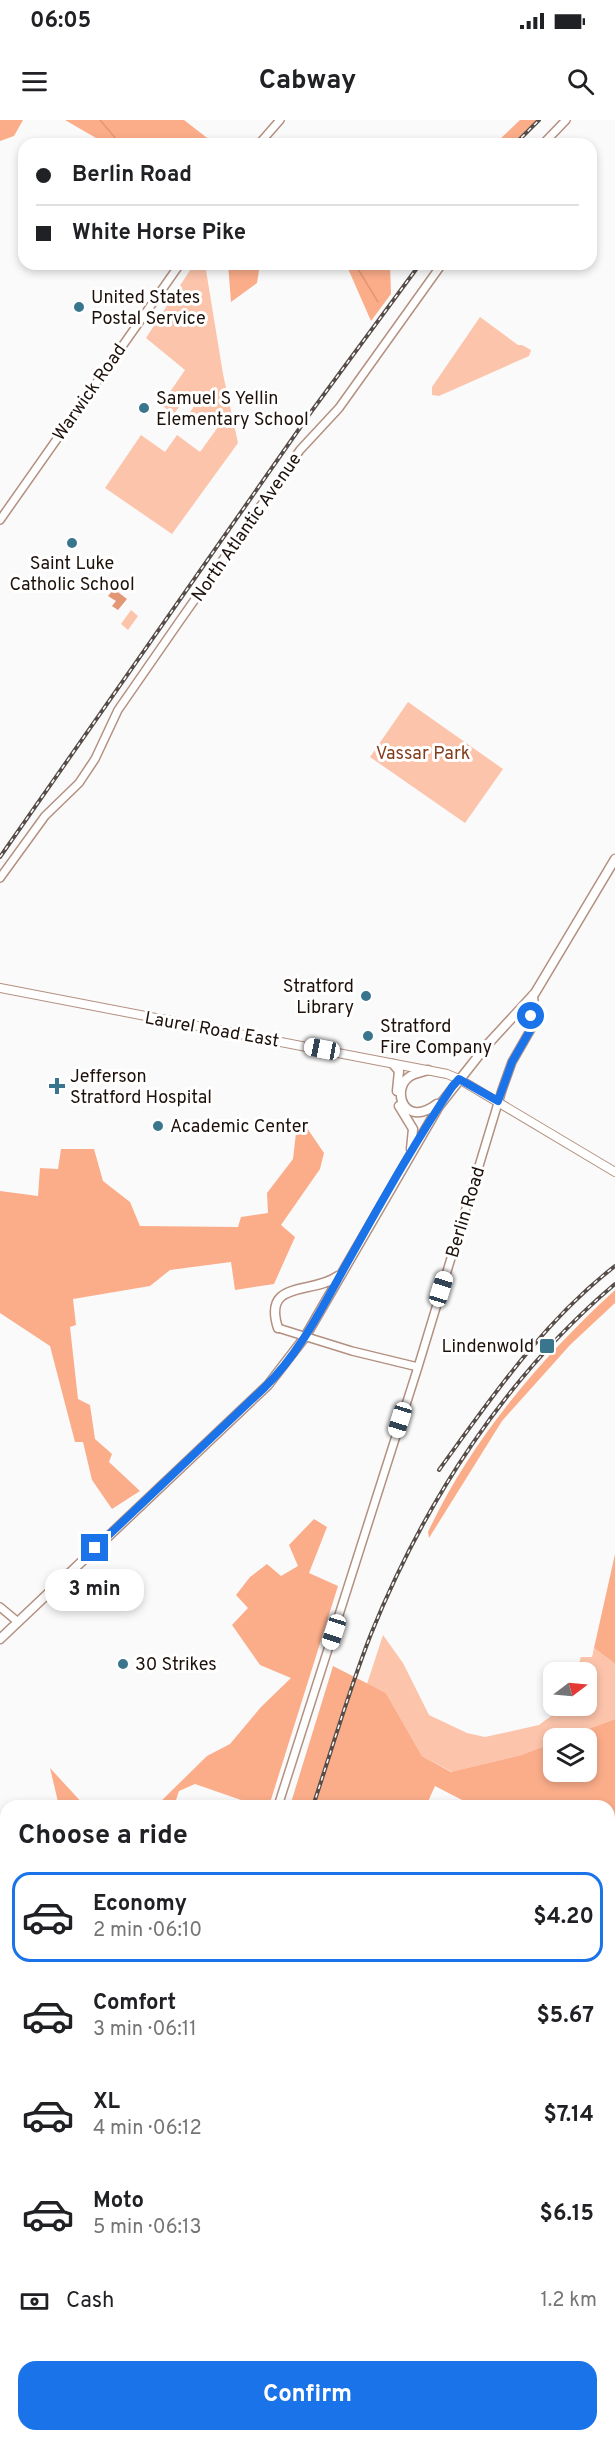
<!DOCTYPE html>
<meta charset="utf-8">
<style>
:root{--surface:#fff;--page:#f6f6f6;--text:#202124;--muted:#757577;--line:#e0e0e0;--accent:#1a73e8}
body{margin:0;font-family:Overpass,sans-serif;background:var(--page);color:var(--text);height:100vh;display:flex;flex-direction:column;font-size:22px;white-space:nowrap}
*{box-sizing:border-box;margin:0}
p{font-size:20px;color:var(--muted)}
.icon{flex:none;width:33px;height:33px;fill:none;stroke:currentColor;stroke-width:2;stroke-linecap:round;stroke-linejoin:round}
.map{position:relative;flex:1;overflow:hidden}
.details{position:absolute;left:0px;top:1680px;width:615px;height:642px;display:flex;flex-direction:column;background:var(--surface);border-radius:18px 18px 0 0;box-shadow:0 3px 9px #0003}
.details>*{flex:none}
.guide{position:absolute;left:18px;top:18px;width:579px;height:132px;border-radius:18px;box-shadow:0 3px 9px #0003;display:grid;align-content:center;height:132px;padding:0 18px;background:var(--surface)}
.needle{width:39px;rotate:74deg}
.tools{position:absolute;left:543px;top:1542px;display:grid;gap:12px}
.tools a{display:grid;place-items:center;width:54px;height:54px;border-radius:12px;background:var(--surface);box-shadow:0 3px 9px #0003;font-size:30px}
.end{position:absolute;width:27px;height:27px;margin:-14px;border:8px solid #1a73e8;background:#fff;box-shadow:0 0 0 3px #fff}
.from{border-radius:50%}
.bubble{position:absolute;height:42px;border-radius:18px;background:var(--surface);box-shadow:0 3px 9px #0003;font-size:20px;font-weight:700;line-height:42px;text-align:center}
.car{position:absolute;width:18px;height:36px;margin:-18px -9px;border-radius:8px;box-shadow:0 0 4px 2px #0007;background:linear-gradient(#fff 24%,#345 0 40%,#fff 0 76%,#345 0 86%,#fff 0)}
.guide b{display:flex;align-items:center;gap:21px;height:57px;font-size:22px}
.guide b+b{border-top:2px solid var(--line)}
.guide i{width:15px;height:15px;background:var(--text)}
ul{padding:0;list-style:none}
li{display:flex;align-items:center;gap:18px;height:90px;margin:0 12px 9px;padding:0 6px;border:3px solid transparent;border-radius:18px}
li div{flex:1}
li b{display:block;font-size:22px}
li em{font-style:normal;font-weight:700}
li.selected{border-color:var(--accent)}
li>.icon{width:54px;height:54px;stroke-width:1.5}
h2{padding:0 18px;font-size:27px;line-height:72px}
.pay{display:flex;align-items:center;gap:15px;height:66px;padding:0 18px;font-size:22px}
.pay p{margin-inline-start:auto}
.primary-button{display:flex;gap:12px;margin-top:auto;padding:12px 18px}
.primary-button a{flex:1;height:69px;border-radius:18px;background:var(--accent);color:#fff;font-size:24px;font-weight:700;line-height:69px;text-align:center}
.status{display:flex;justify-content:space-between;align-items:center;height:42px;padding:0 30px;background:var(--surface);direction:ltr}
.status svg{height:16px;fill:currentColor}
header{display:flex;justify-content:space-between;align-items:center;height:78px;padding:0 18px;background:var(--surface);font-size:27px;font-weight:700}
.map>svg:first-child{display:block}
.green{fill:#fcc4ab}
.forest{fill:#fbad8a}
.water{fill:#e39774}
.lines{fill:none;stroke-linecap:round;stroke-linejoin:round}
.stream{stroke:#e39774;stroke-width:1.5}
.tertiary-casing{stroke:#b39080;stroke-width:10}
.secondary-casing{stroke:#b39080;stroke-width:10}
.trunk-casing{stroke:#b39080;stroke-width:11}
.tertiary{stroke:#fff;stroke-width:7}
.secondary{stroke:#fff;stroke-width:8}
.trunk{stroke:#fff;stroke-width:8}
.rail-casing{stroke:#564c48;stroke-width:4}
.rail{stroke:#fff;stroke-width:1.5;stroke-dasharray:4.5;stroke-linecap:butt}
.route{stroke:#1a73e8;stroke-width:8}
.poi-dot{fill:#39768d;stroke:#fff;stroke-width:2}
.labels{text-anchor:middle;stroke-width:6;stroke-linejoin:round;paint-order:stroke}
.poi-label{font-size:18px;fill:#1e110b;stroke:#fff;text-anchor:start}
.street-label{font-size:18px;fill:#1e110b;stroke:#fff}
.park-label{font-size:18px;fill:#823d1a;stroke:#fff}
</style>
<div class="status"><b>06:05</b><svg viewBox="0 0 49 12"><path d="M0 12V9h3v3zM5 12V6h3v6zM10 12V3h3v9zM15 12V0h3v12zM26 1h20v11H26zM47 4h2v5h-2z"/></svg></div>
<header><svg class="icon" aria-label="menu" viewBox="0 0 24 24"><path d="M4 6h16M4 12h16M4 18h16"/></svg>Cabway<svg class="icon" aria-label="search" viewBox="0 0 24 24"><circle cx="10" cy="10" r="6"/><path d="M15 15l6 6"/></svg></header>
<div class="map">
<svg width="615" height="2322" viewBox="0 0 615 2322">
<rect width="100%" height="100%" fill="#fafafa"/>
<path class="green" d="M194,144H205L223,254L238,323L172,414L105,368L141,315L165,332L177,315L200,332L218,307L199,293L191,304L185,299L198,281L188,274L174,294L161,285L185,250L146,218Z
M480,197L518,225H522L531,230L529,236L439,276L432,275V267Z
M131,490L138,496L128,510L121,504Z
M408,582L503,649L465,703L370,637Z
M383,1515L403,1543L429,1595L467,1613L485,1617L539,1605L559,1590L562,1586H586V1552H576L581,1537H592L594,1528L614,1543L615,1547V1599L564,1618H554L553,1623L521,1635L452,1652L422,1636L386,1573L367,1564Z
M609,1719L615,1720V1764L609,1765Z"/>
<path class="forest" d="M0,0H23L14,16L0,21Z
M65,0H184L215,24H95L96,18Z
M520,0H538L515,24H495Z
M228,144H260L257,163L231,182Z
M346,144H390L391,174L371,201Z
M297,1004L307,1008L324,1033L320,1049L281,1105L295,1117L274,1164L235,1170L231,1142L170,1150L150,1166L73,1179L76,1205L70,1207L78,1279L90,1285L95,1319L112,1334L109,1342L140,1371L112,1389L92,1360L83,1322H75L50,1226L0,1193V1071L38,1076L40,1048L58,1049L61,1029H94L103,1061L130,1082L140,1106L238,1107L241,1097L268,1093L267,1073L293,1039Z
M615,1170V1183L570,1225L502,1301L429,1418L428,1412C471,1320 540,1239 615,1170Z
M314,1399L327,1407L309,1453L338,1466L269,1686H242L244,1681L195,1664L179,1671L174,1686H156L207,1636L230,1624L261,1587L291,1558L260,1545L232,1505L248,1488L236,1475L250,1457L267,1444L281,1456L298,1446L289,1425Z
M615,1434V1547L614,1543L594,1528Z
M333,1546L386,1573L422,1636L451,1652L521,1635L553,1623L554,1652H586V1618H564L615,1599V1720L609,1719V1686H487L464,1681L435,1666L426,1686H290Z
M50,1648L85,1686H59Z
M609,1793L615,1794V2201L609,2200Z
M369,2316H418L407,2322H369Z"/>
<path class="water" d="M114,469L127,479L118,490L112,486L116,481L108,476Z
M455,2316H493L495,2322H430Z"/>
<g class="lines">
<path class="stream" d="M100,0L117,20L128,24
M355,144L378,182
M609,2170L615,2155"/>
<g class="tertiary-casing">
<path id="tertiary" d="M259,24L280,0
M543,24L566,0
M0,400L180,144
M0,758L45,696L79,663L95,639L118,590L179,502L300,330L339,288L442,144
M278,1208L352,1231L418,1247
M0,1487L18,1502
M278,1686L418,1247L502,970L512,942L535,902
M0,2006L6,2008
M520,2316L554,2322
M81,2322L83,2316"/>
</g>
<g class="secondary-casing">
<path id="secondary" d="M0,868L447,954L459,959L615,1052"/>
</g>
<g class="trunk-casing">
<path id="trunk" d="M533,875L535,902
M393,944L399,951L397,971
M428,950C422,952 414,953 409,957C391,970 404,1009 437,984
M399,986L413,1009L411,1029
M278,1208C262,1159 313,1175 338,1156
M0,1519L268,1265L305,1217L439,986L487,925L535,873L615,739"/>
</g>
<use href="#tertiary" class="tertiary"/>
<use href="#secondary" class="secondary"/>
<use href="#trunk" class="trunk"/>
<g class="rail-casing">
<path id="rail" d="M515,24L539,0
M0,737L311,292L420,144
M439,1350C492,1277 543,1202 615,1146
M313,1686C332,1629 349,1570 371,1514C424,1383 506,1256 615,1164
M103,2322L105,2316"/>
</g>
<use href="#rail" class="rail"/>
</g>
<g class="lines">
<path class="route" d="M95,1428L264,1268C300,1233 323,1186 347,1143C381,1083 414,1023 452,967L459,959L498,981L512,942L535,902L531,896"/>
</g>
<g class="poi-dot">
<circle cx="79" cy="187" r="6"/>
<circle cx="144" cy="288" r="6"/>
<circle cx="72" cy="423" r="6"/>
<circle cx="366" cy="876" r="6"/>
<circle cx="368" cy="916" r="6"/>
<path d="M54 957h6v6h6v6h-6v6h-6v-6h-6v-6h6z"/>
<circle cx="158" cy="1006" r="6"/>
<rect x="539" y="1218" width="16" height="16" rx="3"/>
<circle cx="123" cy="1544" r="6"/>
</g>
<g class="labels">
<g class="poi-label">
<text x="91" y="183">United States<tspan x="91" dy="21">Postal Service</tspan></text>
<text x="156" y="284">Samuel S Yellin<tspan x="156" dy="21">Elementary School</tspan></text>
<text x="72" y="449" text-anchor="middle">Saint Luke<tspan x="72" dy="21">Catholic School</tspan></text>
<text x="354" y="872" text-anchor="end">Stratford<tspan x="354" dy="21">Library</tspan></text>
<text x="380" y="912">Stratford<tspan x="380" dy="21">Fire Company</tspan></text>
<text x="70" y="962">Jefferson<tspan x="70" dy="21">Stratford Hospital</tspan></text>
<text x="170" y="1012">Academic Center</text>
<text x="534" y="1232" text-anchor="end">Lindenwold</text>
<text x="135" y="1550">30 Strikes</text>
</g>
<g class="street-label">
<text transform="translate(89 272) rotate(-55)" y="6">Warwick Road</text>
<text transform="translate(246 407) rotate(-55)" y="6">North Atlantic Avenue</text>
<text transform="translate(212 909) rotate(10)" y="6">Laurel Road East</text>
<text transform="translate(465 1092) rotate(-73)" y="6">Berlin Road</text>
</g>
<g class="park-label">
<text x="423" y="639">Vassar Park</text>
</g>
</g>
</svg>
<div class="tools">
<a><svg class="needle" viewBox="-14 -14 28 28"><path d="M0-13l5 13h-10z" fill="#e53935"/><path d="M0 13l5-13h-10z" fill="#757577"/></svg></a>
<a><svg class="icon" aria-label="layers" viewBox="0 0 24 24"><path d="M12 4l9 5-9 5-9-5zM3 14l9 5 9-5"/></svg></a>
</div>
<i class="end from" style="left:531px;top:896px"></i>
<i class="end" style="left:95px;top:1428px"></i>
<div class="bubble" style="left:45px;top:1449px;width:99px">3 min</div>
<i class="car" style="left:322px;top:929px;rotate:281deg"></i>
<i class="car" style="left:441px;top:1169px;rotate:17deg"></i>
<i class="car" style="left:400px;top:1300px;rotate:197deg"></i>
<i class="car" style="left:334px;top:1512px;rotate:198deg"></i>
<div class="guide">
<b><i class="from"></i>Berlin Road</b>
<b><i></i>White Horse Pike</b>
</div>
<section class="details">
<h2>Choose a ride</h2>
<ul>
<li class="selected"><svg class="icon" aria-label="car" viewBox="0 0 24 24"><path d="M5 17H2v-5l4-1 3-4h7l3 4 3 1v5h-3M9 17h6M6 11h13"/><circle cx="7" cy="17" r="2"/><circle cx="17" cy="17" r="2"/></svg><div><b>Economy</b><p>2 min · 06:10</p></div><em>$4.20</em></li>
<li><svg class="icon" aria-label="car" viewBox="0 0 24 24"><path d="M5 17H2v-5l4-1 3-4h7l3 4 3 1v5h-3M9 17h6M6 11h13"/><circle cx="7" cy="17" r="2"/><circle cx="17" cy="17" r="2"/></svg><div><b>Comfort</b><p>3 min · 06:11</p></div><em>$5.67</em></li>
<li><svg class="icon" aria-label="car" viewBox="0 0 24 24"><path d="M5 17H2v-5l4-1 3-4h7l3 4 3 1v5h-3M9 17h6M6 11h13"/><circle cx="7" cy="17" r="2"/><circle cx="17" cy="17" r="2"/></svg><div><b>XL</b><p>4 min · 06:12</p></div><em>$7.14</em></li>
<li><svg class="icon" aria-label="car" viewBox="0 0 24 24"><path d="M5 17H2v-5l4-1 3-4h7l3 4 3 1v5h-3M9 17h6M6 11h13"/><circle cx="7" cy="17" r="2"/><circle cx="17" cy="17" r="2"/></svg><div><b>Moto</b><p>5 min · 06:13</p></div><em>$6.15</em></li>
</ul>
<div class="pay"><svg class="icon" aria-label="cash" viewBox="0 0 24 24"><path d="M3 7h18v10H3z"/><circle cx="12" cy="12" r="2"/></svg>Cash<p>1.2 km</p></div>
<div class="primary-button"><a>Confirm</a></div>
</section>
</div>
